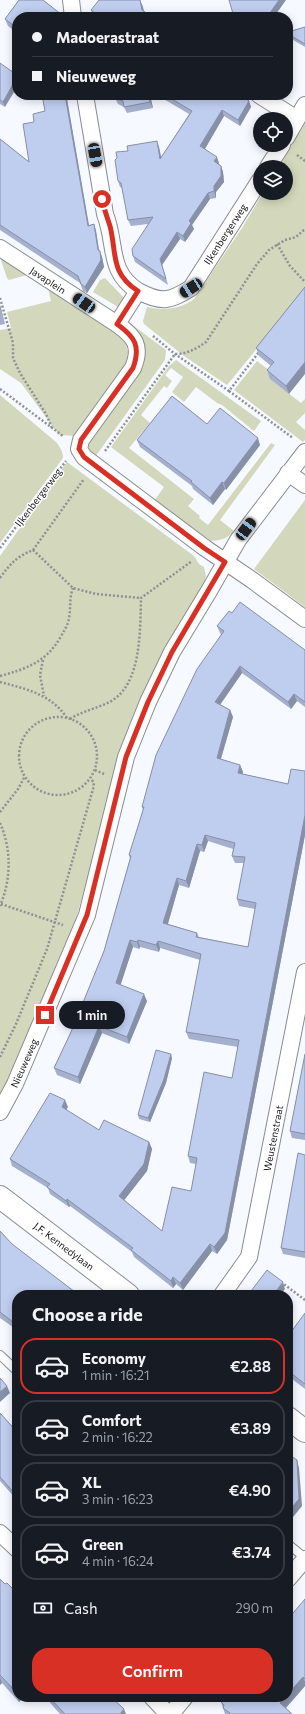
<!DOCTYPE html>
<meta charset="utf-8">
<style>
:root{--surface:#171b24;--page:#242831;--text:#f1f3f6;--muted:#9ea1a6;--line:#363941;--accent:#d93025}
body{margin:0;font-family:Commissioner,sans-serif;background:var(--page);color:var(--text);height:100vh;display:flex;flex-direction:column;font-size:15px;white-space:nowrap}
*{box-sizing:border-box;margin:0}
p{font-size:13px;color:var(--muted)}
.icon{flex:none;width:22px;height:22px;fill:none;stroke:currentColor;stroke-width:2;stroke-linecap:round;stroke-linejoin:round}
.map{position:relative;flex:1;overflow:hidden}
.panel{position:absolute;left:12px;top:1290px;width:281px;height:412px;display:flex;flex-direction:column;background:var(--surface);border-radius:16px;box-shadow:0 2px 10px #0003}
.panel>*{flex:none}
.banner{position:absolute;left:12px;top:12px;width:281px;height:88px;border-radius:16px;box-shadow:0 2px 10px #0003;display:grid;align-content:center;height:88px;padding:0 20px;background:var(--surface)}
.controls{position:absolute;left:253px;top:112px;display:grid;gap:8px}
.controls a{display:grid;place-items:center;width:40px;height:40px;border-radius:50%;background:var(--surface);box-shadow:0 2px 10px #0003;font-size:20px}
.end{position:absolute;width:18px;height:18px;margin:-9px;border:5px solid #d93025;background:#fff;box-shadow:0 0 0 2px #fff}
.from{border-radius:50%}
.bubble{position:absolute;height:28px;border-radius:14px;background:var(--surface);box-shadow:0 2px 10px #0003;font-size:13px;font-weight:600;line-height:28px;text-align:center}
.car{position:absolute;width:12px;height:24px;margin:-12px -6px;border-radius:5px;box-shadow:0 0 3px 1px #0007;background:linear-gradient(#222 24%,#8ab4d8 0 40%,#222 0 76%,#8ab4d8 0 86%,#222 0)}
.banner b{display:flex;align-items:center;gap:14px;height:38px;font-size:15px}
.banner b+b{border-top:1px solid var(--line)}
.banner i{width:10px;height:10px;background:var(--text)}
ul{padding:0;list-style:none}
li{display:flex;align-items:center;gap:12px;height:56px;margin:0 8px 6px;padding:0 12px;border:2px solid var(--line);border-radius:16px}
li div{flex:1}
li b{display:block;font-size:15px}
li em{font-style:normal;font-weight:600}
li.current{border-color:var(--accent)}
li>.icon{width:36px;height:36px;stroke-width:1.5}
h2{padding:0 20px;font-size:18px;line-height:48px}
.pay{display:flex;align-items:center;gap:10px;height:44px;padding:0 20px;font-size:15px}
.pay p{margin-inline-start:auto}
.button{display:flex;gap:8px;margin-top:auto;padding:8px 20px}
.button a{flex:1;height:46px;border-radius:16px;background:var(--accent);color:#fff;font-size:16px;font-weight:600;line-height:46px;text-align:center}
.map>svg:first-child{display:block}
.green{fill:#d3d7bb}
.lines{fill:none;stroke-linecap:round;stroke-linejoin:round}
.lane-casing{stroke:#898c93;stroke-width:10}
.street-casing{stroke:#898c93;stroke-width:18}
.primary-casing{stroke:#898c93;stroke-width:24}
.path{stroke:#8e9094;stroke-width:2.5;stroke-dasharray:2 2;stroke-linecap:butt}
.lane{stroke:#fff;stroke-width:8}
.street{stroke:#fff;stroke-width:16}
.primary{stroke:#fff;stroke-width:22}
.wall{fill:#a4b0ce;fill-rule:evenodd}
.shaded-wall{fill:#8690a7}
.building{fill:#bfcdef;stroke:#8690a7;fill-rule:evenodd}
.route{stroke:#d93025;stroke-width:5}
.labels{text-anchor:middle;stroke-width:3;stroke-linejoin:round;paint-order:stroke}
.street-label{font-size:10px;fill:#151619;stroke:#fff}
</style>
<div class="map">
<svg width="305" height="1714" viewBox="0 0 305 1714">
<rect width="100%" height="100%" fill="#f6f9ff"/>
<path class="green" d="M305,123V290L227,385L184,356L144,324L143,321L147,307C165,311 180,309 194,299L242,228L263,193H286V167H279Z
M5,259L27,275L9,280L7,278L1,260Z
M105,278L124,298L118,307L93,292L100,280Z
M51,287L124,338L128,352L125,367L78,436L59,435L21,383L0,369V330L11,328L7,312L51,301L48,288Z
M130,323L166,350L165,360L95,457C91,454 89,451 89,447C87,424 138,387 144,363C146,350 134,334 130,323Z
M176,360L261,421L254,431L222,405L217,403L196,387L184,402L172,392L183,377L171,368L165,375L172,381L167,388L164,386L141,415L150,423L129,448L194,499L188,506L200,516L199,518L208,525L271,443L275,445L220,520L234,531C227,539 221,540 211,541L154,501L164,487L111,447L169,366Z
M257,361L274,374L270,379L301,403L305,399V413L296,422L305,430V440L303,442L234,390Z
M0,395L56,442C60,447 63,451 63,458L0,543Z
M67,462L194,556L199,564L204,567L206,577L203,585L173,634L146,689L110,797L74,926L45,1001L0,1098V556Z
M305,500V607L254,569Z"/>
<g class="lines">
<g class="lane-casing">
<path id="lane" d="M0,1355L17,1371
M288,1544L305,1558"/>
</g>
<g class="street-casing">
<path id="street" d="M71,0L73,17
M85,95L105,214C117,245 107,271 138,291
M259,95L297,119
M286,138L305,105
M268,167L282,145
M260,180L191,288C169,302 161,303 138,291L117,324C135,337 142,346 133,368L81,440L79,449L84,457L205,548L252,580L305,619
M0,248L117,324
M288,473L305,485
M0,1112L15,1084L87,915L126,757L148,702L172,652L209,591L238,540L305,452
M222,1295L249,1257L305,972
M0,1533L17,1549
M288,1579L305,1559
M152,1697L168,1714
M171,1714L185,1697"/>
</g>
<g class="primary-casing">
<path id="primary" d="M0,1197L128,1295
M288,1418L305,1431"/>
</g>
<path class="path" d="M297,155L305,161
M277,244L290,266L305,282
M0,298L13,343V358L20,373L46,414L52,428
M153,336L175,354L229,391L259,352
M0,389L63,436
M229,391L293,438
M105,451L175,354C187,354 196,349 206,342L257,264L269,250L285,240L296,237L305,229
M0,548L66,461
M33,550L84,479
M0,578C10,564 16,557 33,550L73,588L96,594L141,598
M43,660L40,675L44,696
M0,676C26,669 46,662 60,638C64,631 68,625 69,618C71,607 69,598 73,588
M0,682C26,689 51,694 67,718
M19 756a39 39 0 1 1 78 0a39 39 0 1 1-78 0Z
M70,719C84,710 100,708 113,700C142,681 140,628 141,598L192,561
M95,770L104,774
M0,812L18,789L25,776
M0,823C12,850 11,880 0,906
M1,904L63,925
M0,1057L16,1024L47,949L93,789L94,783L91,779
M281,1282L305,1300"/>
<use href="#lane" class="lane"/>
<use href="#street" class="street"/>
<use href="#primary" class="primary"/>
</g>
<path class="wall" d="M19,0H43L62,15L63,17H17V33L8,26L5,19Z
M140,0L143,7L144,11L152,17H94L91,10Z
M305,27V47L288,37V32Z
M0,63L5,107L0,104Z
M42,95H66L67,99L89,225L94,224L96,231L99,250L100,251L102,257L104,267L87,293L83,291L80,283L0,230V139L29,162L34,122L45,111Z
M150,95L153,108L127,113L124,107L118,104L115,98Z
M161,95H240L249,101L251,107L240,126L224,116L205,149L219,163V164L221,166L223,172L224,182L216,192V198L210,199L192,225L194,229L185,242L180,239L162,265L168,285L135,262L133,256L148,224L131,226L128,220L122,188L120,187L118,181L128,151L157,141L159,147L161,158L189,114L162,98Z
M305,287L289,394L270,379L267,370L271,366L259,356L256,348Z
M0,305L5,324L0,325Z
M207,424L260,445L226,490L225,489L213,505L193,489L192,486L140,447L137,440Z
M232,613L305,650V707L297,701L291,709L242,673L220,705L230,710L233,717L221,759L240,765L243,772L242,774L288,784L305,771V835L227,1240L217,1254L212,1251L183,1290L176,1284L173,1288L134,1257L132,1252L70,1206L69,1207L50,1194L48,1188L12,1166L10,1159L68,1107L66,1110L99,1130L149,1142L152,1149L147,1171L124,1200L162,1231L191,1191L196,1164L190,1163L188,1156L232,1078L238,1047L189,1039L186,1032L200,960L160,948L159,952L140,947L139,949L133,947L120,985L147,1001L129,1044L102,1033L80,1084L57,1075L54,1068L71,1032L104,951L130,859L129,855L143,810L142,807L221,634L220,633L217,626ZM208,841L233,849L232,856L235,863H244L237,899L239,906L255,909L248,947L199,937L197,933L168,924L179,885L189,888L200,851L204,852Z
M305,1054V1140L292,1138L290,1131Z
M172,1058L166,1083L150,1122L139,1119L138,1115Z
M305,1155V1258L283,1254L281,1248Z
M0,1231L12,1244L17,1295V1330L0,1318Z
M305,1313V1389L288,1376V1336Z
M0,1413L17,1432V1500L0,1481Z
M0,1579L5,1584L17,1593V1697H24L19,1702L2,1683L0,1685Z
M305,1599V1686L286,1708L292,1714H225L221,1702L288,1697Z
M45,1697H111L126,1714H60Z"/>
<path class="shaded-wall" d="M140,0L143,7L144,17L142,10Z
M279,0H286L274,17H267Z
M17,77V87L5,107L3,102Z
M65,95L67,99L90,232L88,226Z
M149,95H150L153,108L150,102Z
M249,101L251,107L240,126L238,120Z
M222,110L224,116L203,152L200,146Z
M157,141L159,147L163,166L160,159Z
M217,157L219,163L216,167L214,161Z
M221,166L223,172L224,182L216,192V198L214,191V186Z
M208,193L210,199L192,225L194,229L185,242L183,236L189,221Z
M94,224L96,231L100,257L98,250Z
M177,232L180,239L162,265L168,285L160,259Z
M100,251L102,257L104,267L87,293L85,287Z
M0,305L5,324L2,314L0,308Z
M305,362V374L289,394L286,386Z
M258,438L260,445L226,490L224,483Z
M222,482L225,489L213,505L210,498Z
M240,666L242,673L217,709L215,702Z
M294,694L297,701L291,709L288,702Z
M230,710L233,717L219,765L217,758Z
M240,765L243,772L241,780L238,773Z
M305,815V835L227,1240L217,1254L214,1247Z
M205,835L208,841L204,852L202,845Z
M197,844L200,851L189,888L186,881Z
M177,878L179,885L166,930L163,923Z
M130,940L133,947L119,990L116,983Z
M138,940L140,947L139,949L137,942Z
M158,941L160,948L159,952L156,945Z
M144,994L147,1001L129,1044L127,1037Z
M99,1026L102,1033L80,1084L78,1077Z
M171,1054L172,1058L166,1083L150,1122L148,1118Z
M65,1100L68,1107L64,1114L62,1107Z
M149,1142L152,1149L147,1171L122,1203L119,1196Z
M67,1199L70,1206L69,1207L66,1201Z
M210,1244L212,1251L183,1290L180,1283Z
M173,1277L176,1284L173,1288L171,1281Z
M283,1282L285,1289L280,1295H273Z
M7,1386L10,1393L0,1402V1392Z
M297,1460L299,1468L302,1506L289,1522L288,1520V1512Z
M0,1677L2,1683L0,1685Z
M303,1677L305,1682V1686L283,1711L280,1703L285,1697H288V1694Z
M17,1697H24L19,1702Z
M124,1709L126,1714H120Z"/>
<path class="building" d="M19,0H43L62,15L61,17H17V28L5,19Z
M99,0H140L142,10L152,17H100L91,10Z
M229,0H279L267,17H234Z
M305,27V44L288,34V32Z
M0,63L17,75V77L3,102L0,100Z
M42,95H65L88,226L94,224L98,250L100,251L101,260L85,287L81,284L78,276L0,225V139L29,162L23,124L34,122L33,114L45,111Z
M118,95H149L150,102L124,107L123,101L115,98Z
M165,95H240L249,101L238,120L222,110L200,146L217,157L214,161L221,166V176L214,186V191L208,193L189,221L191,223L183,236L177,232L160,259L166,279L133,256L132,249L153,217L128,220L121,183L118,181L115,160L117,158L116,152L128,151L127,146L157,141L160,159L192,111Z
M305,287V362L286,386L267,370L274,362L256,348Z
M172,396L207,424L220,408L258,438L224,483L222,482L210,498L191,482L192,481L137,440Z
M240,602L305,650V702L294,694L288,702L240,666L215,702L230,710L217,758L240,765L238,773L288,784L291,769L305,771V815L225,1233L214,1247L210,1244L180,1283L173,1277L171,1281L131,1250L133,1248L67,1199L66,1201L47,1187L50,1184L10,1159L50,1093L65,1100L62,1107L99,1130L104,1120L149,1142L144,1164L119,1196L162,1231L172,1187L191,1191L197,1158L188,1156L204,1072L232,1078L239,1040L186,1032L201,954L158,941L156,945L138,940L137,942L130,940L116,983L144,994L127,1037L99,1026L78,1077L54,1068L71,1032L104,951L131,856L129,855L144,807H142L156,755L197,669L224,631L217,626L229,611L232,613ZM205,835L235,843L232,856L245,857L237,899L256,903L248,947L196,937L197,933L163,923L177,878L186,881L197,844L202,845Z
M156,1050L171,1054L164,1079L148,1118L138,1115Z
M305,1054V1134L290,1131Z
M298,1153L305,1155V1252L281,1248Z
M0,1231L12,1244L79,1295H17V1325L0,1312Z
M267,1270L283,1282L273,1295H248Z
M305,1313V1384L288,1371V1336Z
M0,1378L7,1386L0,1392Z
M0,1413L17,1432V1496L0,1477Z
M288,1454L297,1460L299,1499L288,1512Z
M0,1579L5,1584L7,1583L17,1593V1691L16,1692L0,1675Z
M305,1599V1679L303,1677L288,1694V1619Z
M49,1697H111L124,1709L120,1714H65Z
M225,1697H285L280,1703L292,1714H229L230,1713L223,1708L224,1705L221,1702Z"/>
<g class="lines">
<path class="route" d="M45,1015L87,915L126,757L148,702L172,652L225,562L204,548L84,457L79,449L81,440L133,368C141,346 135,337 117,324L138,291C110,273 117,254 110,226C107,217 104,209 102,199"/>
</g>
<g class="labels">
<g class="street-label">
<text transform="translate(225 234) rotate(-57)" y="4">IJkenbergerweg</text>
<text transform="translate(48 280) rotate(33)" y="4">Javaplein</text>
<text transform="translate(38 497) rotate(-53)" y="4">IJkenbergerweg</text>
<text transform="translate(24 1063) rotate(-66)" y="4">Nieuweweg</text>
<text transform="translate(273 1138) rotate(-79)" y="4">Weustenstraat</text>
<text transform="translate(64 1246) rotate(37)" y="4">J.F. Kennedylaan</text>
</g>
</g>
</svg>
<div class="controls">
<a><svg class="icon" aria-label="locate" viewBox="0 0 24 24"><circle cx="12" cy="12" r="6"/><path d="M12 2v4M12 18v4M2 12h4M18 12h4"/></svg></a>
<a><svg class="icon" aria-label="layers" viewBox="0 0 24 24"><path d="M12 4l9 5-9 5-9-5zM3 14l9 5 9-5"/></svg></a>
</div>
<i class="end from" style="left:102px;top:199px"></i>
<i class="end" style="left:45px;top:1015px"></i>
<div class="bubble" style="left:59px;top:1001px;width:66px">1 min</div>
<i class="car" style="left:95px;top:155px;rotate:170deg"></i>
<i class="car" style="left:191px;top:288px;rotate:237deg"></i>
<i class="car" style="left:84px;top:303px;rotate:305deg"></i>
<i class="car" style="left:246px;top:529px;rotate:37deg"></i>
<div class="banner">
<b><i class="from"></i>Madoerastraat</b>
<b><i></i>Nieuweweg</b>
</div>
<section class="panel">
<h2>Choose a ride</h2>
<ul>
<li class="current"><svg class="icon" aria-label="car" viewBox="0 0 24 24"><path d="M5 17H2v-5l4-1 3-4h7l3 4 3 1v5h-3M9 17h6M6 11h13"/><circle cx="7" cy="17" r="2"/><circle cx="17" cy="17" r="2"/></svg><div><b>Economy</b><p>1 min · 16:21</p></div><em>€2.88</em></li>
<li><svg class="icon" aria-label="car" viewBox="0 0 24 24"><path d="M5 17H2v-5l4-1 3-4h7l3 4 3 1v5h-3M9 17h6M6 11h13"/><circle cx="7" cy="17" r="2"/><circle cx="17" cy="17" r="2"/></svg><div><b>Comfort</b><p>2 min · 16:22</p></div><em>€3.89</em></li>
<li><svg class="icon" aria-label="car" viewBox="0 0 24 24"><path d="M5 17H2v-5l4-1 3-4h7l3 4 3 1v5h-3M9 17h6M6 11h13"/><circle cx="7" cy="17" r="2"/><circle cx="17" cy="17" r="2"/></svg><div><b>XL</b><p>3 min · 16:23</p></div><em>€4.90</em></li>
<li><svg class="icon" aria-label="car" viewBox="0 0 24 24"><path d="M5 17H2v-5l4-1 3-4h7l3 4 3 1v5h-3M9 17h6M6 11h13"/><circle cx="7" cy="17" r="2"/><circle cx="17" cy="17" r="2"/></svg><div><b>Green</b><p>4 min · 16:24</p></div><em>€3.74</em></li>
</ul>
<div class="pay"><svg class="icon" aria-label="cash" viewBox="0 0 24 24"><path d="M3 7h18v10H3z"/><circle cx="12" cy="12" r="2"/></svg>Cash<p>290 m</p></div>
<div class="button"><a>Confirm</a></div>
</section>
</div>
